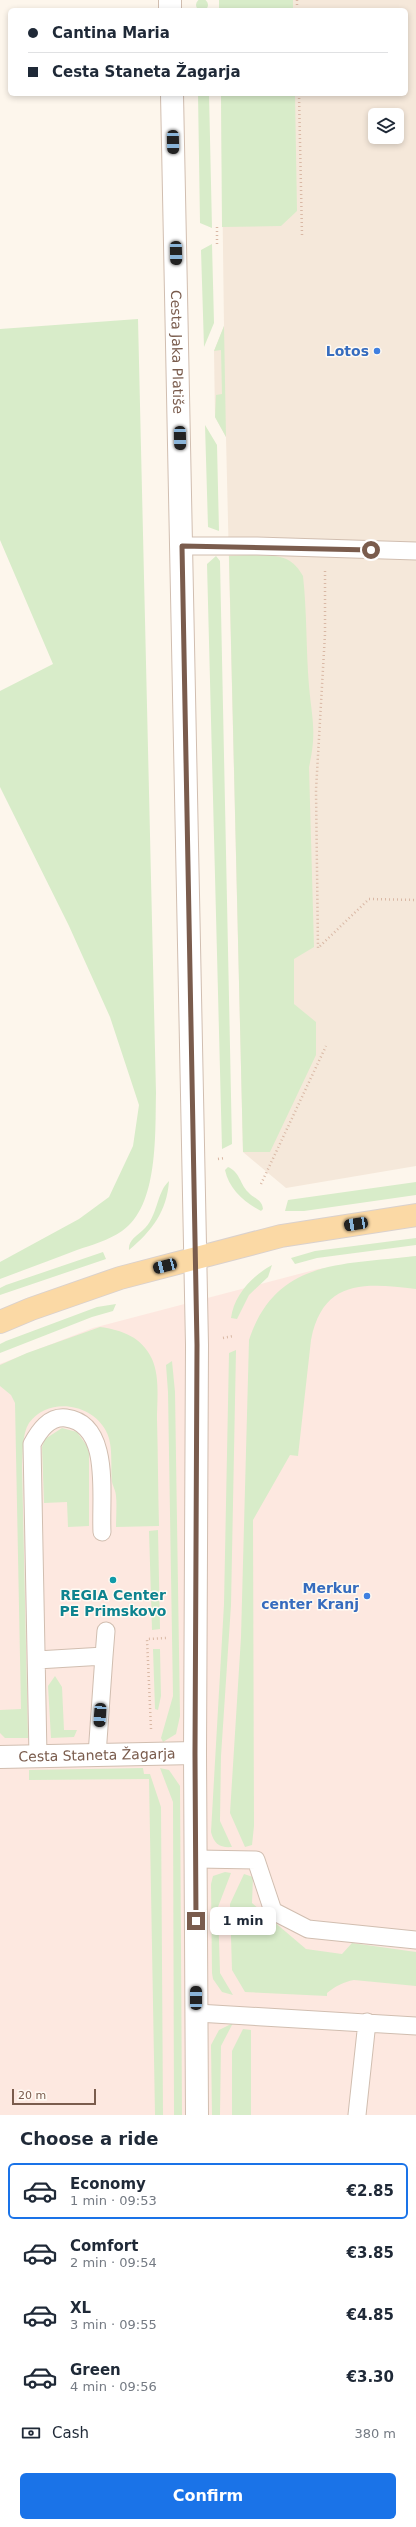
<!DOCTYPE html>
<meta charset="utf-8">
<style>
:root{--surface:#fff;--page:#f6f6f7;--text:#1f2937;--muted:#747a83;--line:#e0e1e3;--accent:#1a73e8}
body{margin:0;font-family:"DejaVu Sans",sans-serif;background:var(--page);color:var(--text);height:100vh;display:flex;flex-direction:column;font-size:15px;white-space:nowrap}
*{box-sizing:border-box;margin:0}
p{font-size:13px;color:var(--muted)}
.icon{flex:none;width:22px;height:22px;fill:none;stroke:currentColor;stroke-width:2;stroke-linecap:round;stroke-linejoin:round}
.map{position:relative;height:2115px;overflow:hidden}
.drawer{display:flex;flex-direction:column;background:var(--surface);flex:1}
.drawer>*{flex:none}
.hud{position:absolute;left:8px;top:8px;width:400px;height:88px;border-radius:6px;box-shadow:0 2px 6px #0003;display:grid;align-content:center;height:88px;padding:0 20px;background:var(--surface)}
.controls{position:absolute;left:368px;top:108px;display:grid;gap:8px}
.controls a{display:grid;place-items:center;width:36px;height:36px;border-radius:6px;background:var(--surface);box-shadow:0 2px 6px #0003;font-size:20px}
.scale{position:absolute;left:12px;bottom:10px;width:84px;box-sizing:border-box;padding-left:4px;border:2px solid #7a5c4d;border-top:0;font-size:11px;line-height:14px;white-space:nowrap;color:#7a5c4d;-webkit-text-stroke:3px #fffaf3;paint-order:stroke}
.end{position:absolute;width:18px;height:18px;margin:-9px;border:5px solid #7a5c4d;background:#fff;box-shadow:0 0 0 2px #fff}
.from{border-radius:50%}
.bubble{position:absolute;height:28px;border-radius:6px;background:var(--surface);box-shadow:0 2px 6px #0003;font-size:13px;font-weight:700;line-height:28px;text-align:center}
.car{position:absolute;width:12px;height:24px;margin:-12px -6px;border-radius:5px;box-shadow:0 0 3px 1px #0007;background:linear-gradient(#222 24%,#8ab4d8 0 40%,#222 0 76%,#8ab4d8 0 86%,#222 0)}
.hud b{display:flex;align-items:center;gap:14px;height:38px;font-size:15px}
.hud b+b{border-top:1px solid var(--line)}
.hud i{width:10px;height:10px;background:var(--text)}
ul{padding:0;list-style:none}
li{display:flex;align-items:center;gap:12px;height:56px;margin:0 8px 6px;padding:0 12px;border:2px solid transparent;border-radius:6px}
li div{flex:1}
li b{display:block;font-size:15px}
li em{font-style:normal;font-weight:700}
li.current{border-color:var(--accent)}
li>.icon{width:36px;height:36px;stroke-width:1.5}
h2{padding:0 20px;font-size:18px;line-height:48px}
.pay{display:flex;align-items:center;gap:10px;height:44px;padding:0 20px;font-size:15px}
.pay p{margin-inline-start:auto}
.button{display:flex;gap:8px;margin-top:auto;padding:8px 20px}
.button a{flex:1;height:46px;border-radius:6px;background:var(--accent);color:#fff;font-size:16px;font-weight:700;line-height:46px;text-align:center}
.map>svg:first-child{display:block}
.residential{fill:#f5e8da;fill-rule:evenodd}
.commercial{fill:#fde8e0}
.green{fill:#d8ecc9}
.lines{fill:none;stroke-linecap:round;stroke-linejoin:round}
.service-casing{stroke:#d1beb0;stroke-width:19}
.minor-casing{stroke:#d1beb0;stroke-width:24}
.primary-casing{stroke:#dad1cd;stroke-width:24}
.path{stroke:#d9b8a5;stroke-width:2.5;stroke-dasharray:1 3;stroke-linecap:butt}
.service{stroke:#fff;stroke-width:17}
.minor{stroke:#fff;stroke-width:22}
.primary{stroke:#fbd9a5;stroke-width:22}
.route{stroke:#7a5c4d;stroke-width:5}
.shop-dot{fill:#3f7fe0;stroke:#fffaf3;stroke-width:1.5}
.culture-dot{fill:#0f9aa8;stroke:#fffaf3;stroke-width:1.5}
.labels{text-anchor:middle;stroke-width:3;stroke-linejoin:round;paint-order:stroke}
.shop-label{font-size:14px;font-weight:bold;fill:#366cbe;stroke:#fffaf3;text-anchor:end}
.street-label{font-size:14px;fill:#7a5c4d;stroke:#fffaf3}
.culture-label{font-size:14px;font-weight:bold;fill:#0d838f;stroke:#fffaf3}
</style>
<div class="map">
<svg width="416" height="2115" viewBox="0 0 416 2115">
<rect width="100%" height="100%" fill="#fdf6ec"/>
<path class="residential" d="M219,0H416V1166L286,1188L243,1152L226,437L215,417L214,351L224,326L221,94H406V10H219ZM375,115H397V137H375Z"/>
<path class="commercial" d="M416,1256V2115H0V1364L93,1328L318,1269Z"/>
<path class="green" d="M196 5a6 6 0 1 1 12 0a6 6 0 1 1-12 0Z
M219,0H293V10H219Z
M198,94H209L212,228L200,223Z
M221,94H295L297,211L281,226L222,227Z
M212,244L214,323L204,347L201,250Z
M138,319L156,1093C155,1132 159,1206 122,1231C109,1240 92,1245 77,1250C52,1260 26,1269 0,1279V1262L79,1219L109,1197L133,1146L139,1105L110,1017L69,926L0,787V691L53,664L0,540V329Z
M224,326L226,437L215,417L216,395L222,394L221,350L214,351Z
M205,425L217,445L219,531L208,527Z
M249,555C273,556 290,552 303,576C307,612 306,649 309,686C312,719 317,732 309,767L314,947L294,959V1004L316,1022V1055L270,1152H243L229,556Z
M216,556L220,561L232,1144L222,1149L207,564Z
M228,1167C240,1172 240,1184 248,1192C254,1199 262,1199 263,1209L261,1211C244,1202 229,1189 225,1170Z
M169,1181C167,1211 152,1231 129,1250C128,1240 137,1236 143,1230C158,1217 156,1193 169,1181Z
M416,1182V1195L304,1211H285L288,1200Z
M416,1238V1245L317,1258L295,1264L291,1258L315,1251Z
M103,1252L106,1259L0,1295V1288L6,1285Z
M416,1256V1289C365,1283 323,1279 311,1340L298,1456L290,1455L253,1520L254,1826L252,1845L245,1847L230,1813L241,1637L249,1340C276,1258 344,1265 416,1256Z
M272,1265L268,1277L249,1295L237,1319L231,1318C234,1295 252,1276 272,1265Z
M116,1304L113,1311L92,1317L0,1353V1344L6,1341L97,1307Z
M100,1327C122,1330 142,1337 152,1359C160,1377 157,1400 157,1419C158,1455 158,1490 159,1526L116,1527C116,1517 117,1506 116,1496C116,1491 113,1487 112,1482C110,1465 114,1446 106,1431C92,1404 49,1396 29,1423C22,1434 23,1452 22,1465L28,1738H5L0,1733V1710L21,1709L15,1403L11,1395L0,1386V1365L27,1353Z
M236,1350L231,1605L221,1756L220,1821L232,1847C220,1848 214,1844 211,1832L224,1604L229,1353Z
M172,1361L175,1392L180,1716L176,1734L163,1742L161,1738L173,1696L168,1392L166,1365Z
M62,1428L77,1432L87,1446L89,1453V1526L68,1527L67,1502L44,1503L42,1447L45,1439Z
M158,1530L160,1629L152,1630L149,1531Z
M153,1649H160L161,1696L158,1710L155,1709Z
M55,1676L62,1687L64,1730H77L74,1737L51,1738L48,1686Z
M143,1768L144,1774H150L161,1807L163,2115H155L149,1779L29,1780V1770Z
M160,1768L169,1770L180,1786L182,2115H174L173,1802Z
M225,1872L231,1873L218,1907L220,1973L233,1995L222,1992L213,1979L212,1973L211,1884L213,1876Z
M244,1874L253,1877L252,1903L306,1949L342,1954L352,1943L416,1952V1986L354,1980C343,1982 336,1986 327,1993V1996L245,1992L232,1970L230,1904Z
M233,2023L221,2046L220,2115H212L211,2045L219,2030Z
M243,2029L251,2030V2115H232V2051Z"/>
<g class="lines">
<g class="service-casing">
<path id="service" d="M182,546H257L416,551
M104,1656L106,1631
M37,1660L104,1656L97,1755
M38,1756L32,1444C39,1431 49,1416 66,1418C112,1424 100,1497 102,1532
M197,1859L256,1860L273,1911L308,1929L416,1940
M197,2013L416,2026
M357,2115L367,2022"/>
</g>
<g class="minor-casing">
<g id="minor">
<path d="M170,0V10"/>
<path id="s1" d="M172,94L197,1345L195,1753L197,2115"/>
<path id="s2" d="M0,1757L195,1753"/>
</g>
</g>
<g class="primary-casing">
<path id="primary" d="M0,1322L31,1309L120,1278L281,1236L416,1215"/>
</g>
<path class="path" d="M297,0V10
M299,94L302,235
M217,227V245
M325,571V634L316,790L318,948L369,899L416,900
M218,1159L225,1158
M261,1184L326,1046
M223,1338L233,1336
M151,1729L147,1639L166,1638"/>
<use href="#service" class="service"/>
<use href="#minor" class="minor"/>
<use href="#primary" class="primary"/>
</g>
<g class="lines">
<path class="route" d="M196,1921L195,1753L197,1345L182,546L371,550"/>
</g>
<g class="shop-dot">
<circle cx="377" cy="351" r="4"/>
<circle cx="367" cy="1596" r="4"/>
</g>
<circle class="culture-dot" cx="113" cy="1580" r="4"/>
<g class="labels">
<g class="shop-label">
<text x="369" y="356">Lotos</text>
<text x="359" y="1593">Merkur<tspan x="359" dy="16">center Kranj</tspan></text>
</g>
<g class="street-label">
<text dy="5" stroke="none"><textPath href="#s1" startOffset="258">Cesta Jaka Platiše</textPath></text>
<text dy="5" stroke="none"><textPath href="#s2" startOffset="97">Cesta Staneta Žagarja</textPath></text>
</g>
<g class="culture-label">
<text x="113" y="1600">REGIA Center<tspan x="113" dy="16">PE Primskovo</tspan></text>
</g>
</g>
</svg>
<div class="controls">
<a><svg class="icon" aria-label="layers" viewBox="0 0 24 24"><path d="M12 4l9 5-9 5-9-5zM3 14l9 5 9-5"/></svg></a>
</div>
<div class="scale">20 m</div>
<i class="end from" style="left:371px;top:550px"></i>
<i class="end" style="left:196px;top:1921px"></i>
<div class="bubble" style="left:210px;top:1907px;width:66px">1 min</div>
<i class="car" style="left:173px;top:142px;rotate:179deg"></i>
<i class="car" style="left:176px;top:253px;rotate:179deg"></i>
<i class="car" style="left:180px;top:438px;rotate:179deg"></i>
<i class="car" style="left:356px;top:1224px;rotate:261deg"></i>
<i class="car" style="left:165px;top:1266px;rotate:255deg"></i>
<i class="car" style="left:100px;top:1715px;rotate:184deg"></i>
<i class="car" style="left:196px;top:1998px;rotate:0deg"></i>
<div class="hud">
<b><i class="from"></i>Cantina Maria</b>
<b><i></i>Cesta Staneta Žagarja</b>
</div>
</div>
<section class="drawer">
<h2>Choose a ride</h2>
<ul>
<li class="current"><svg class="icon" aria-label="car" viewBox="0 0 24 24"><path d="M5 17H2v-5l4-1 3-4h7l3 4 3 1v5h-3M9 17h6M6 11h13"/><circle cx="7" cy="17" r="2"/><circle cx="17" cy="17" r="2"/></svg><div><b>Economy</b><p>1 min · 09:53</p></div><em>€2.85</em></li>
<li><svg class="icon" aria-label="car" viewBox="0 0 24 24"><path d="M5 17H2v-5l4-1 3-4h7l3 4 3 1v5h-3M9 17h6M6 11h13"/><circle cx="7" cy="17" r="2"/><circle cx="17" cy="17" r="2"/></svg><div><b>Comfort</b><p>2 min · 09:54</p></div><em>€3.85</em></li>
<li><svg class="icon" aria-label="car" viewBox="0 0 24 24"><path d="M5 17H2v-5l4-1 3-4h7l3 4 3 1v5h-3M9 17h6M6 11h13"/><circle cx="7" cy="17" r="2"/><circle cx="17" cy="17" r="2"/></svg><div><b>XL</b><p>3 min · 09:55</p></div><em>€4.85</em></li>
<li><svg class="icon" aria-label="car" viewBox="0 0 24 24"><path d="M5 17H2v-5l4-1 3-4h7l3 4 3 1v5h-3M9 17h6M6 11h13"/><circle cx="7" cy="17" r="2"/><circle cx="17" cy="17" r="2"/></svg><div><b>Green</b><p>4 min · 09:56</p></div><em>€3.30</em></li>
</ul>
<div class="pay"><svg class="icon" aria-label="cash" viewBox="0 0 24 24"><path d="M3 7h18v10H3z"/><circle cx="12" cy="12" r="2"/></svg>Cash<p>380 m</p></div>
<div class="button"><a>Confirm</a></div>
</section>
